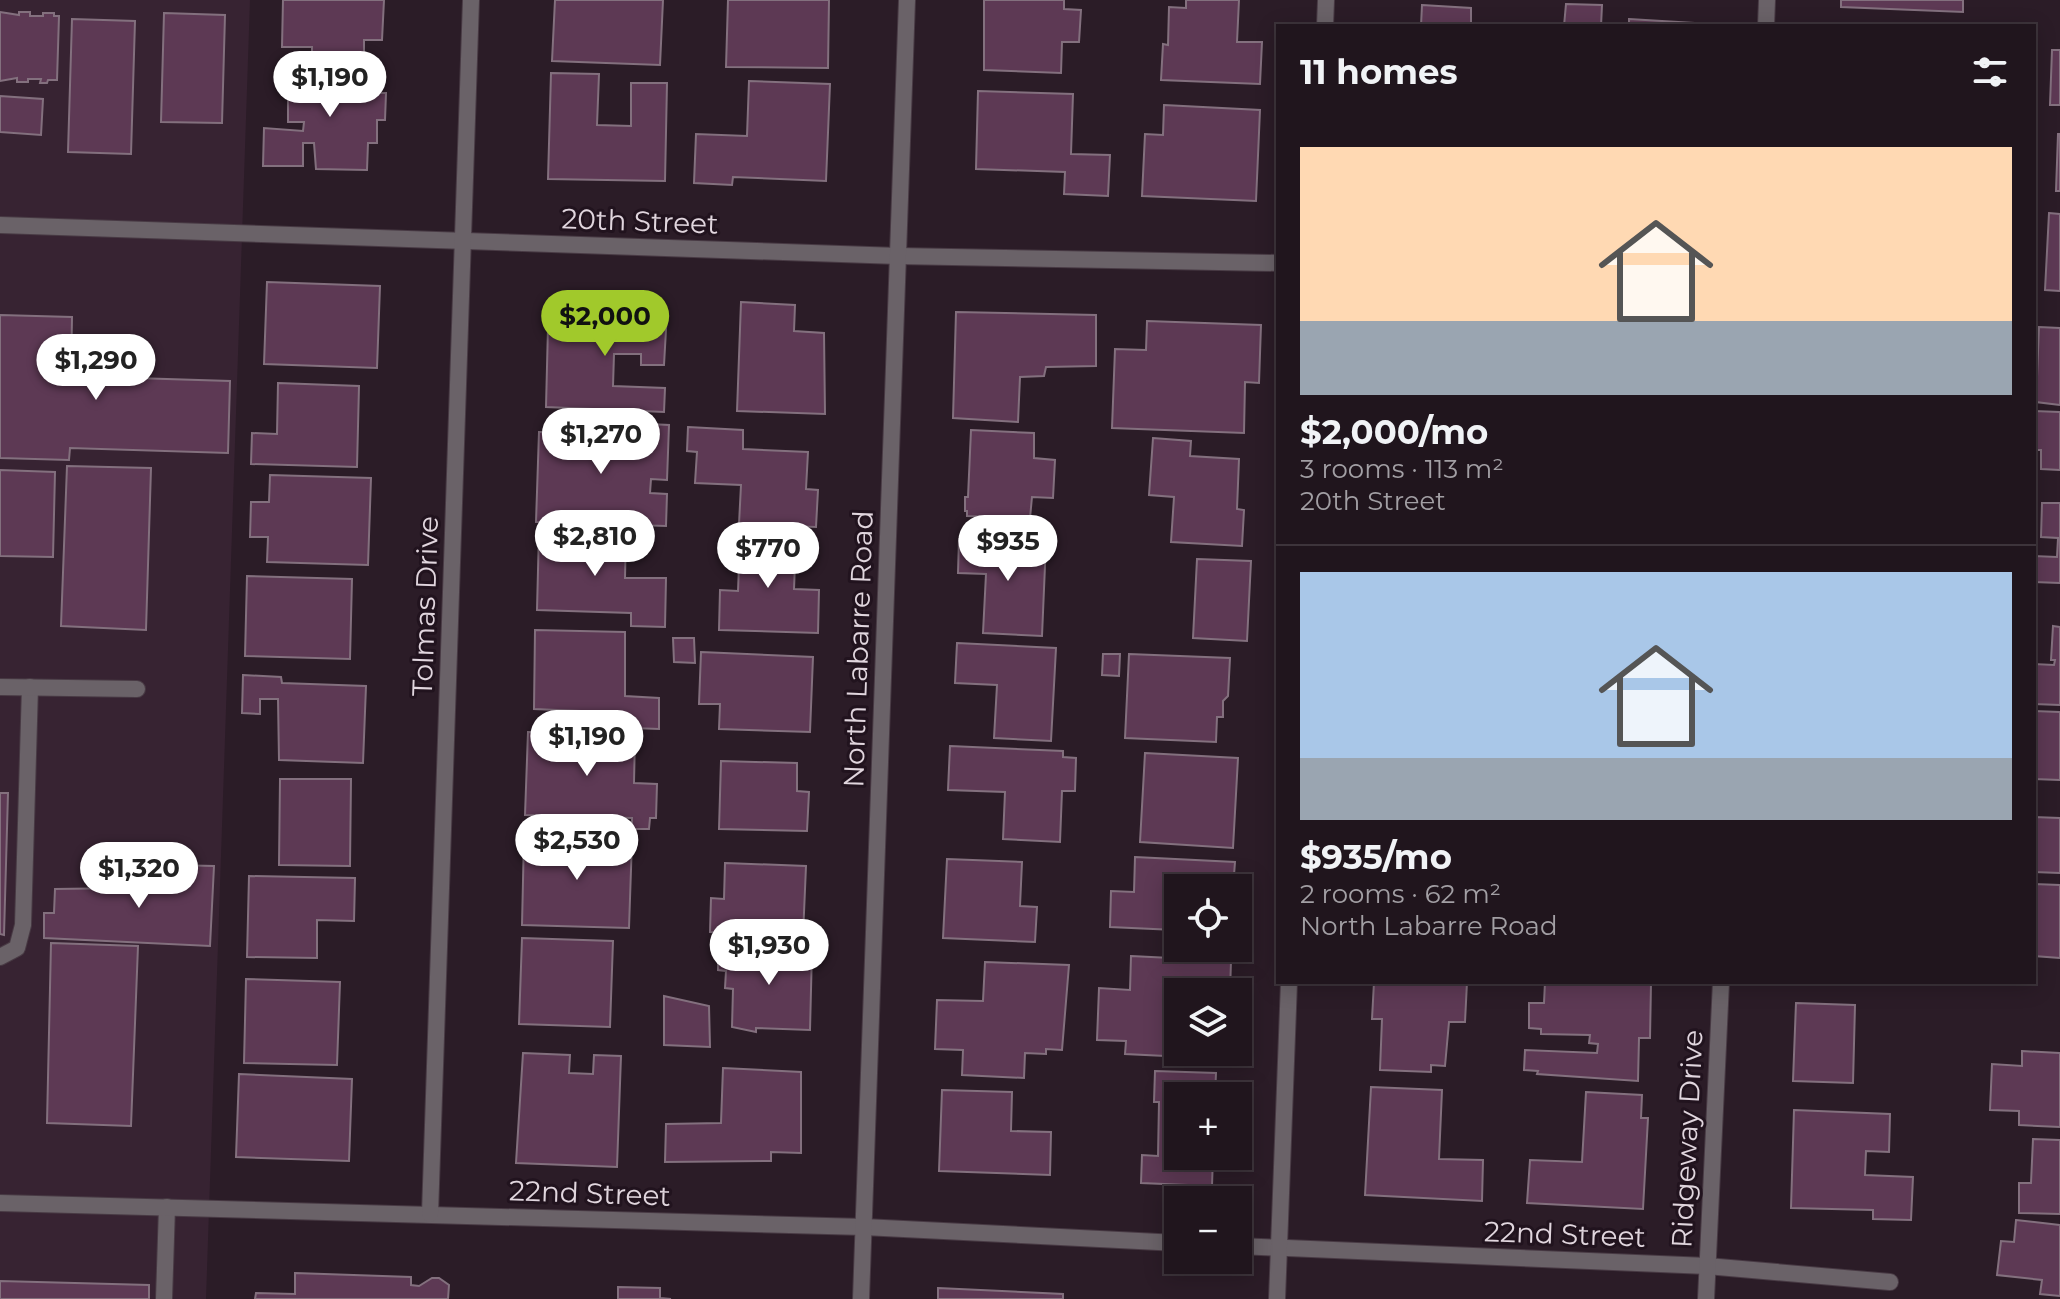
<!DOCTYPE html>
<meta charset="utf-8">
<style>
:root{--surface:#20151d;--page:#281e26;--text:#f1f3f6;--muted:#a29fa4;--line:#3d343b;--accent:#a1c92b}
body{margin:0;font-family:Montserrat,sans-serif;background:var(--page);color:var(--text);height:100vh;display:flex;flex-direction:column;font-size:30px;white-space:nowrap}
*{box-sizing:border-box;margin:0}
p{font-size:26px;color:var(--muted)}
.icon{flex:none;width:44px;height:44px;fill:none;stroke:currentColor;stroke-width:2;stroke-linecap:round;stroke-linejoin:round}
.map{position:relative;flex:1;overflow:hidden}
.sheet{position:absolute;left:1276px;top:24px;width:760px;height:960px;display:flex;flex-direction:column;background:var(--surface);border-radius:0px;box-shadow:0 4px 20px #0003,0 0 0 2px var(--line)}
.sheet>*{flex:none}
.tools{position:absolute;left:1164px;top:874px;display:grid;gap:16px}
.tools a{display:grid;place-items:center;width:88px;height:88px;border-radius:0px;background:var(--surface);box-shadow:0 4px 20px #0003,0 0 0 2px var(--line);font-size:40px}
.price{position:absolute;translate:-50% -68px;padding:0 18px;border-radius:28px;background:#fff;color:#222;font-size:26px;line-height:52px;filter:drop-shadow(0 2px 4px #0008)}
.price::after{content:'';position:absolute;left:50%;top:48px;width:24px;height:18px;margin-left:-12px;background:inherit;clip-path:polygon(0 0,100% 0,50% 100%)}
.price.selected{background:var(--accent);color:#111}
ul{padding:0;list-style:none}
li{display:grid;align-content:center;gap:16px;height:424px;padding:0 24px}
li+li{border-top:2px solid var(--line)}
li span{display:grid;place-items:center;height:248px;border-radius:0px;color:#555}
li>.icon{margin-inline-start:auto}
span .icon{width:144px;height:144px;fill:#fffc;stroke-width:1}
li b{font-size:34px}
h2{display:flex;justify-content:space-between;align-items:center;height:96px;padding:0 24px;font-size:34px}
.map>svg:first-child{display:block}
.built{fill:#372332}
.building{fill:#5d3954;stroke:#83707e;stroke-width:2}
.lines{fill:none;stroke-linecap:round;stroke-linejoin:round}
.lane-casing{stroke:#483a44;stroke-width:18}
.street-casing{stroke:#483a44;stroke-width:18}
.lane{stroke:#6a6268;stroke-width:16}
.street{stroke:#6a6268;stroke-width:16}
.labels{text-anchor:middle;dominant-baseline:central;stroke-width:6;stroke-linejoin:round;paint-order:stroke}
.street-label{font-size:28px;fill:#e1d6de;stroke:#21131e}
</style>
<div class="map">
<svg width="2060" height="1299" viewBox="0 0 2060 1299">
<rect width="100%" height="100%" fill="#2b1c27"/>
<polygon class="built" points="0,0 250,0 206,1299 0,1299"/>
<g class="building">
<polygon points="283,0 384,0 382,40 364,40 364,60 312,58 312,47 282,47"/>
<polygon points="555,0 663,0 660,65 552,61"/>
<polygon points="728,0 829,0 828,68 726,67"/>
<polygon points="984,0 1064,0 1064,9 1081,10 1079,42 1062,42 1061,73 984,70"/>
<polygon points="1186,0 1239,0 1237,42 1262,42 1260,84 1161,80 1163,44 1168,45 1169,7 1186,8"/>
<polygon points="1841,0 1963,0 1963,12 1841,7"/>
<polygon points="1566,4 1602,5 1601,26 1564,26"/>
<polygon points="1422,5 1471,8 1471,26 1421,26"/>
<polygon points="0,12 19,15 19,12 30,12 30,16 43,16 43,13 54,13 54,16 59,16 57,80 48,80 47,83 40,83 41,79 28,79 28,82 17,82 17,78 0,81"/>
<polygon points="164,13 225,15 222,123 161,122"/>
<polygon points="72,19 135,21 131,154 68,152"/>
<polygon points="1629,19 1694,23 1694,26 1629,26"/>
<polygon points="1855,23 1910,26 1855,26"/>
<polygon points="2052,50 2060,50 2060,105 2050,105"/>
<polygon points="303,66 379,67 379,93 386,93 385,120 377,120 377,143 368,143 367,170 316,169 314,143 303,143 303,166 263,166 264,128 303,131 304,122 288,122 288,83 302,83"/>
<polygon points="551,73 599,74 597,125 631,126 631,83 667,83 665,181 548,179"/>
<polygon points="749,81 830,84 826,181 733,177 732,185 694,183 696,134 747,136"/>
<polygon points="978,91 1073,94 1071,154 1110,155 1108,196 1064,194 1065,172 976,169"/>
<polygon points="0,96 43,99 41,135 0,132"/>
<polygon points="1164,105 1260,110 1256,201 1142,196 1145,134 1163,135"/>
<polygon points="2058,134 2060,134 2060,191 2056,191"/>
<polygon points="2049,213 2060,214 2060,291 2045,290"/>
<polygon points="267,282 380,286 377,368 264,364"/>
<polygon points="588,301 651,303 651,312 667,312 664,365 641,365 641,354 614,354 613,386 665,388 664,412 546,407 548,327 586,328"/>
<polygon points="741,302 795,305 794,331 824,333 825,414 737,411"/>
<polygon points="956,312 1096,315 1096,366 1046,367 1044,376 1020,377 1018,422 953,418"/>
<polygon points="0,315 72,317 71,376 230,381 228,453 70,448 69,460 0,458"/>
<polygon points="1147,321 1261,325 1259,383 1245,382 1244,433 1112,428 1115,349 1146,350"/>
<polygon points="2039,327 2060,328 2060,405 2036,402"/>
<polygon points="278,383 359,386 357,467 251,464 252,433 277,434"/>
<polygon points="2034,411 2060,412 2060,470 2041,469 2041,450 2034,450"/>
<polygon points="553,417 588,419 587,433 613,434 613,454 627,454 629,423 669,425 667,480 651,479 650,493 667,494 666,526 536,522 539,432 553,432"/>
<polygon points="688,427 743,430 743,449 808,452 806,489 818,490 816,527 739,524 741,485 695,483 697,452 687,451"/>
<polygon points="971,430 1034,433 1034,458 1055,460 1053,498 1032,497 1030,518 967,516 967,511 965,511 965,497 968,497"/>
<polygon points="1153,438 1191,441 1190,456 1239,459 1237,509 1244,510 1242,546 1171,542 1174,497 1149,495"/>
<polygon points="67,466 151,468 146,630 61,626"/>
<polygon points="0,470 55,472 53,557 0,556"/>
<polygon points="270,475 371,478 368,565 267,562 268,537 250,537 251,502 269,502"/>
<polygon points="2042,503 2060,503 2060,583 2034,582 2034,556 2057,557 2058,538 2041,537"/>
<polygon points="539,531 626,533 625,578 666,578 665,627 631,626 631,613 537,610"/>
<polygon points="733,537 796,539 794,589 819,590 818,633 719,630 720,590 738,591 739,565 733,565"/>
<polygon points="959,539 1046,542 1042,636 983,633 986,574 958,573"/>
<polygon points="1197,559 1251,561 1247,641 1193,638"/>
<polygon points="247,576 352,579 350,659 245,656"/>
<polygon points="2053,626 2060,627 2060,705 2034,704 2034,664 2054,665 2055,660 2051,660"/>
<polygon points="535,630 625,632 625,696 659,698 659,729 604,727 604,712 534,709"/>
<polygon points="673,638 694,638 695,663 674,662"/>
<polygon points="957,643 1056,648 1051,741 994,738 997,685 955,683"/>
<polygon points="701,652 813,657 810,732 719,729 720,704 699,704"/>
<polygon points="1103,654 1120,654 1119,676 1102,675"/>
<polygon points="1129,654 1230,658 1228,696 1223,701 1223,717 1217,717 1216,742 1125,738"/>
<polygon points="243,675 281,677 282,683 366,686 363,763 279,760 278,699 260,699 260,714 242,713"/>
<polygon points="2034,711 2060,712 2060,780 2034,779"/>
<polygon points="528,732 635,735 634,783 657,784 656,818 650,818 649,829 632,829 632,818 525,815"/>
<polygon points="950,746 1063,751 1063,757 1076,758 1075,791 1062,791 1060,842 1003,839 1005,792 948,790"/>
<polygon points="1145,753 1238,758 1233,848 1140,842"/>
<polygon points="721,761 797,763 797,791 809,792 807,831 719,829"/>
<polygon points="280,779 351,779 350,866 279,865"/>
<polygon points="0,793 8,793 4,935 0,934"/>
<polygon points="2034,817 2060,818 2060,873 2034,872"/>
<polygon points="524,837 632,840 629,928 522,925"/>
<polygon points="1135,857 1235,862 1233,888 1178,888 1178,948 1231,948 1231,951 1175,949 1175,930 1110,927 1111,891 1134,892"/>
<polygon points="947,859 1022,862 1020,906 1037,907 1035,942 943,938"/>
<polygon points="725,863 806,866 803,936 710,932 711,898 724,899"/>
<polygon points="172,865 214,866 210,946 44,938 44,913 54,913 55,889 126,888 126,876 172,876"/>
<polygon points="249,876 355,878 354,921 317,920 317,958 247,957"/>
<polygon points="2034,884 2060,885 2060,958 2034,956"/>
<polygon points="522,938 613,941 610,1027 519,1024"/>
<polygon points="51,943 138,946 131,1126 47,1123"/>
<polygon points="718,948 812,950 810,1030 756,1028 756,1032 732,1027 733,989 725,988 726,971 718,970"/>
<polygon points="1131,956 1231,961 1230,992 1178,992 1178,1052 1227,1052 1227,1059 1125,1054 1126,1041 1097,1040 1099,988 1130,990"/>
<polygon points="985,962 1069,965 1062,1050 1046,1049 1046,1054 1025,1053 1024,1078 962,1075 963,1050 935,1049 937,1000 983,1001"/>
<polygon points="246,979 340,982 337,1065 244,1063"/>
<polygon points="1374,982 1467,982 1465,1022 1449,1022 1445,1066 1431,1065 1431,1072 1380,1070 1382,1019 1372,1019"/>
<polygon points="1545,982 1651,983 1650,1038 1639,1038 1638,1081 1537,1074 1538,1071 1524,1070 1525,1050 1597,1053 1598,1044 1589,1043 1590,1035 1541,1034 1541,1029 1529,1028 1529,1003 1544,1003"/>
<polygon points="664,996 709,1006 710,1047 664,1045"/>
<polygon points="1796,1003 1855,1005 1853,1083 1793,1081"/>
<polygon points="2022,1051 2060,1053 2060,1127 2019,1125 2019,1111 1990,1110 1992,1064 2022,1066"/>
<polygon points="523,1053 570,1055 569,1073 593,1074 594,1055 621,1056 617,1167 516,1163"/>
<polygon points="723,1068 801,1072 801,1153 771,1152 771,1161 665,1162 666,1124 721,1123"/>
<polygon points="1155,1071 1216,1073 1215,1096 1178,1096 1178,1156 1213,1156 1212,1186 1141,1183 1142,1155 1158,1156 1159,1102 1154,1102"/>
<polygon points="239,1074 352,1079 349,1161 236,1157"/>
<polygon points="1371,1087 1442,1090 1439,1159 1483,1160 1482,1201 1365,1195"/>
<polygon points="942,1090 1012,1092 1011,1131 1051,1132 1050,1175 939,1171"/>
<polygon points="1586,1092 1642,1095 1641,1118 1648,1118 1643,1209 1527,1203 1530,1160 1582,1162"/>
<polygon points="1794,1110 1890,1114 1889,1152 1866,1151 1865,1175 1913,1177 1911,1220 1873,1219 1873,1210 1791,1208"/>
<polygon points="2033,1139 2060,1140 2060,1214 2019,1213 2019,1183 2031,1183"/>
<polygon points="2016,1220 2060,1225 2060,1296 2040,1294 2042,1280 1997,1275 2001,1241 2014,1242"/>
<polygon points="295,1273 411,1277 411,1285 419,1286 432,1278 439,1278 449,1285 448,1299 255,1299 256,1293 295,1294"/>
<polygon points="0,1281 149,1285 149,1299 0,1299"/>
<polygon points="618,1287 660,1288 660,1298 671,1299 618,1299"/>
<polygon points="938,1288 1063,1294 1063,1299 938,1299"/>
</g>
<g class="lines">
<g class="lane-casing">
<g id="lane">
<polyline points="0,957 17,948 23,925 30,687"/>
<polyline points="164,1299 167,1207"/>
</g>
</g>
<g class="street-casing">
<g id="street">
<polyline points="1325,26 1326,0"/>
<polyline points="1766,26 1767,0"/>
<polyline points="0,225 898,256 1278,263"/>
<polyline points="0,687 137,689"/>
<polyline points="0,1203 864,1227 1178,1243"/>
<polyline points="430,1214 471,0"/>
<polyline points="1238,1246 1707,1266 1890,1282"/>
<polyline points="861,1299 907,0"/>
<polyline points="1277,1299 1289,982"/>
<polyline points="1706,1299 1721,982"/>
</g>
</g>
<use href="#lane" class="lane"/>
<use href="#street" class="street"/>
</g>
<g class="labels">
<g class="street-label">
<text transform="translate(640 221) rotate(2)">20th Street</text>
<text transform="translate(425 606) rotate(-88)">Tolmas Drive</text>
<text transform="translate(858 649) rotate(-88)">North Labarre Road</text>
<text transform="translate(1687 1139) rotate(-87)">Ridgeway Drive</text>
<text transform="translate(590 1193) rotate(2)">22nd Street</text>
<text transform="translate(1565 1234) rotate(2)">22nd Street</text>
</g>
</g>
</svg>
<div class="tools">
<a><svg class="icon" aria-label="locate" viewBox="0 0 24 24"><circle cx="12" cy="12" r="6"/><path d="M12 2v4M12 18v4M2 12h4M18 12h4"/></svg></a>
<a><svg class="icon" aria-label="layers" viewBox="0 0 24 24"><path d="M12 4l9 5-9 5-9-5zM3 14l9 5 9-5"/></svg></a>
<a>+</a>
<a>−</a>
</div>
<b class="price" style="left:330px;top:119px">$1,190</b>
<b class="price selected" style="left:605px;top:358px">$2,000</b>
<b class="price" style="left:96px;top:402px">$1,290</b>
<b class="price" style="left:601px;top:476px">$1,270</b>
<b class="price" style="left:595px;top:578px">$2,810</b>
<b class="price" style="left:1008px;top:583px">$935</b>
<b class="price" style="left:768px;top:590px">$770</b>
<b class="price" style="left:587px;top:778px">$1,190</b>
<b class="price" style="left:577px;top:882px">$2,530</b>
<b class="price" style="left:139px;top:910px">$1,320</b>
<b class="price" style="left:769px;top:987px">$1,930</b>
<section class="sheet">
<h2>11 homes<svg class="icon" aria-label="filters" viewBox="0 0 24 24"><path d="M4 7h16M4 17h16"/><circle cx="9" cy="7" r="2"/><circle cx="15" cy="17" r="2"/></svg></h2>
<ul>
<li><span style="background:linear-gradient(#ffd9b3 70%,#9aa5b1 0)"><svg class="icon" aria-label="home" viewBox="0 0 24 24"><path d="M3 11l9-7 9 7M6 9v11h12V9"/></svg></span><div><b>$2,000/mo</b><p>3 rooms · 113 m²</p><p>20th Street</p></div></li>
<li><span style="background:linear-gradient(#a9c7e8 75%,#9aa5b1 0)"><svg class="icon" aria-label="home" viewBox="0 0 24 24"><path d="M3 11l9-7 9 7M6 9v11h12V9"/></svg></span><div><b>$935/mo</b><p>2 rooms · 62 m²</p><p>North Labarre Road</p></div></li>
</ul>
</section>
</div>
